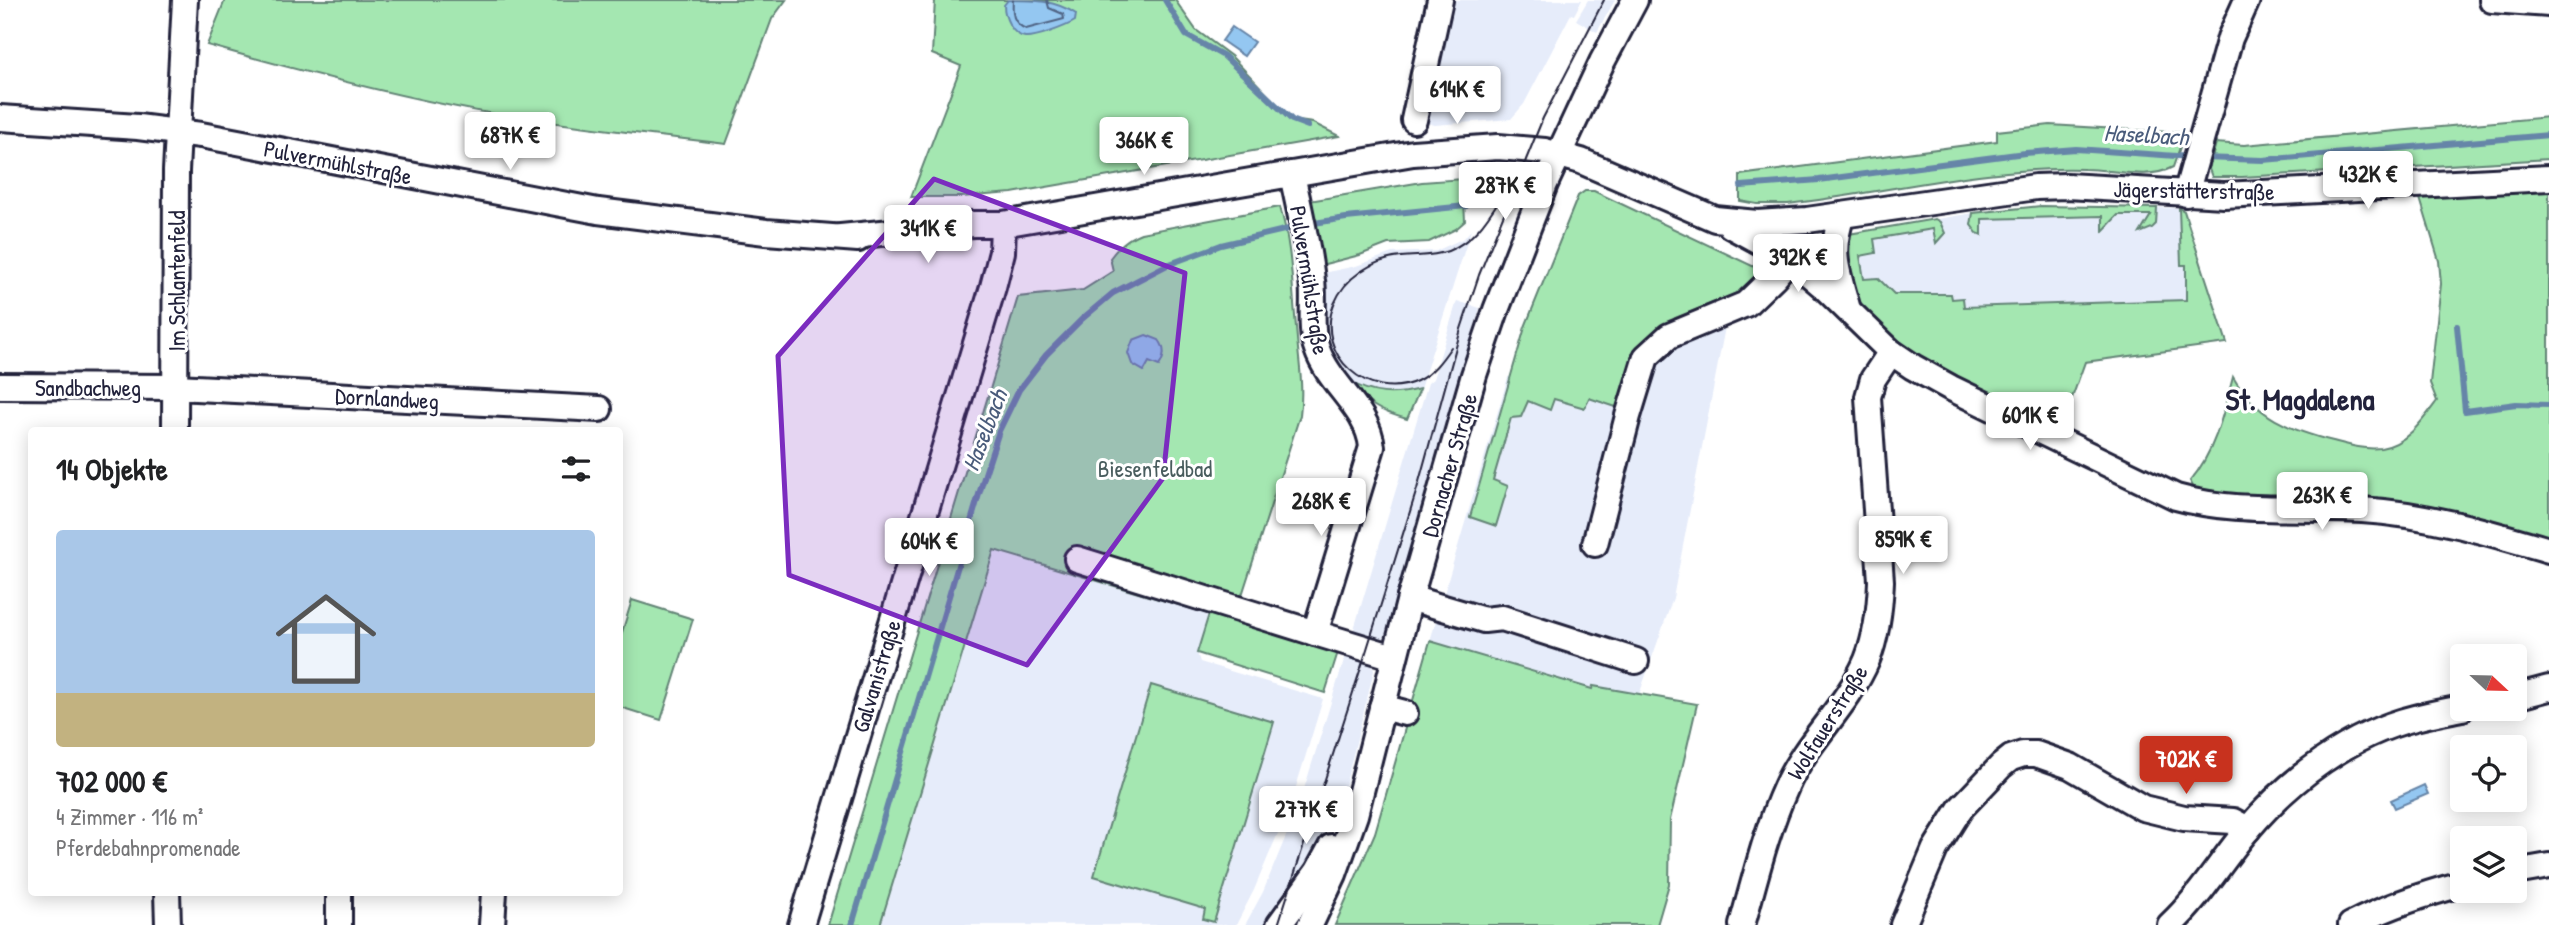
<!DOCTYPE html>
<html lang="de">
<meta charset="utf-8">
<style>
:root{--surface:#fff;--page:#f2f2f2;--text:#202124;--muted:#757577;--accent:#c8321e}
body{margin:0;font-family:"Patrick Hand",sans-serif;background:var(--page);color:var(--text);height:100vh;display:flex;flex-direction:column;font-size:26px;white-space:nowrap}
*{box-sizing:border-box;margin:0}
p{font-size:23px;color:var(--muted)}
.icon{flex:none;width:38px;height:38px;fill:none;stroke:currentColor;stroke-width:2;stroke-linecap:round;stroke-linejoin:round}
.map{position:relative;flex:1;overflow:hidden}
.sheet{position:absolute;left:28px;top:427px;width:595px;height:469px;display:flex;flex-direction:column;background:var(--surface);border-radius:7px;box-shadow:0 4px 18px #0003}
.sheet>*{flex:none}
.needle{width:46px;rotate:112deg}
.buttons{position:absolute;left:2450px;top:644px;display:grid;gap:14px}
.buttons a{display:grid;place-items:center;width:77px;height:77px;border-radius:7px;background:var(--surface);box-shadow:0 4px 18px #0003;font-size:35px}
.price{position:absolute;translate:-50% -60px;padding:0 16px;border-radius:7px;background:#fff;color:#222;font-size:23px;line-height:46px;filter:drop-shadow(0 2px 4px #0008)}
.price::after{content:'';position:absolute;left:50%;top:42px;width:21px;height:16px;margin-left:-10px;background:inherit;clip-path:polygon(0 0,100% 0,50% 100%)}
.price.active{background:var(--accent);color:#fff}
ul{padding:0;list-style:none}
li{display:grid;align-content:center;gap:14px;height:371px;padding:0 28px}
li span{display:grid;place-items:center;height:217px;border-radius:7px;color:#555}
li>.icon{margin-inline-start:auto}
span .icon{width:126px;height:126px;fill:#fffc;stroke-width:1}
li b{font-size:30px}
h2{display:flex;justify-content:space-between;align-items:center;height:84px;padding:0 28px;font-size:30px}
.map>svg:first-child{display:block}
.built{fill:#e6ecfa}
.green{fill:#a4e7b1;stroke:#638476;stroke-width:2}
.water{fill:#94c7f1;stroke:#6685a8;stroke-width:2}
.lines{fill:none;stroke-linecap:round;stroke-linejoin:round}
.shore{stroke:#506484;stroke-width:2}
.stream{stroke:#6685a8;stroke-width:6}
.minor-casing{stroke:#22223b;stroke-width:30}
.minor{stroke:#fff;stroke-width:24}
.tram{stroke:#22223b;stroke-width:2}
.marked{fill:#7b2cbf;fill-opacity:0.2;stroke:#7b2cbf;stroke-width:5;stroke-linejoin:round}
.labels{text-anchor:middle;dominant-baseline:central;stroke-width:6;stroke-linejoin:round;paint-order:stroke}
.street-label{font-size:23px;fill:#22223b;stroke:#fff}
.park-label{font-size:23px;fill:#495d5e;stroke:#fff}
.water-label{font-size:24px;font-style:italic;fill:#4a5c7b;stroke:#fff}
.district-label{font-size:30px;font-weight:bold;fill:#22223b;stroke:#fff}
</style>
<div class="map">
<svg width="2549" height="925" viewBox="0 0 2549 925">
<rect width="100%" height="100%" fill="#fff"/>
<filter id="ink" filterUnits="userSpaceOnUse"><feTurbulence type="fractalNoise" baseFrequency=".0143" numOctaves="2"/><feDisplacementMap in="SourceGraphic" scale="14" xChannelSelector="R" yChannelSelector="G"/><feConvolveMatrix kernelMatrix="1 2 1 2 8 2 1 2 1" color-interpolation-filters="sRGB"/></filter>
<g filter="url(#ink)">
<g class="built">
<polygon points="1452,0 1582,0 1574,15 1571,14 1524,104 1511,119 1435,125 1423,122"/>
<polygon points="1588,0 1615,0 1597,32 1576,20"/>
<polygon points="2041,206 2179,208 2184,211 2214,307 1910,322 1859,302 1849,234 1979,212"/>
<polygon points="1471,230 1420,389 1390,394 1378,393 1363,389 1338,371 1323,340 1323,273 1356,266 1392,253 1436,251 1464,238"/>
<polygon points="1757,267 1779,280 1726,322 1673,598 1639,695 1593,686 1592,689 1430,641 1508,377 1522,375"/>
<polygon points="1457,301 1480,308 1385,635 1382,641 1351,639 1428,383 1433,379"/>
<polygon points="993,549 1209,614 1197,653 1200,662 1323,699 1292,800 1254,890 1236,925 880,925"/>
<polygon points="1346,654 1372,663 1374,671 1342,799 1316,853 1295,886 1263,925 1245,925 1263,892 1300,802"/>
</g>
<g class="green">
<path d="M225,0H786L772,19L726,144C643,134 560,125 477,111C386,94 296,70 207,45Z"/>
<polygon points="935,0 1175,0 1196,30 1231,56 1292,120 1313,123 1339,136 1012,193 961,197 911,197 961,66 932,54"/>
<polygon points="2549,117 2549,159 2242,177 2212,177 2209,169 2216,143 2244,145"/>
<path d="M2050,125L2185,133L2173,167C2147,181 2113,169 2084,169C1984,166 1887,193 1788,204H1757L1740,201V175L1997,141V131Z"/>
<polygon points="1463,179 1465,221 1456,229 1429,242 1388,244 1360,255 1321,265 1309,201 1422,182"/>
<path d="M2549,187V538L2195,490L2190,481C2214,454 2224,412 2233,377C2256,417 2290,430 2333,441C2348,445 2365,450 2381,448C2407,444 2423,420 2437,401L2430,383L2441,284L2439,261L2419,195Z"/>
<polygon points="1585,191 1594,191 1763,271 1732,300 1730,296 1675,318 1677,323 1622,409 1589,398 1585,408 1554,399 1550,410 1528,401 1521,417 1511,418 1493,480 1508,486 1496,526 1470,517 1525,327 1578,196"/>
<polygon points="2041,206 2157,208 2156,224 2152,228 2140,233 2151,215 2118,215 2103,231 2103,216 1982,219 1982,235 1977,233 1971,225 1973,213"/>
<path d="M1280,207C1292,247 1292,287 1296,327C1298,357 1304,385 1300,415L1234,620L1338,652L1325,693L1197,653L1209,614L994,550L880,925H828L1018,297L1083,290L1113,271L1110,258C1119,246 1126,239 1141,233Z"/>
<polygon points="2179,208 2184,211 2227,343 2085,362 2060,431 1921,360 1871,320 1859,302 1849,273 1846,240 1849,234 1935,219 1940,222 1945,233 1936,243 1933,229 1874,239 1876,253 1860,256 1864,279 1878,278 1894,294 1951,294 1952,299 1963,298 1964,307 2186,300 2186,265 2181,265"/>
<polygon points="1818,238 1824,247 1820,257 1814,261 1795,245 1797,241"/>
<path d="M1349,381C1373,395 1393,396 1420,389L1407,419C1378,411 1368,405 1349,381Z"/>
<polygon points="632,600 693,619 661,720 620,707 620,639"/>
<polygon points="1430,641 1592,689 1593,686 1697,704 1670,820 1669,884 1657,925 1335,925 1375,833"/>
<polygon points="1151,685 1274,722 1214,922 1203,919 1205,909 1094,876"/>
</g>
<g class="water">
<path d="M1008,0C1034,0 1055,0 1076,14L1075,21C1065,27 1036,38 1025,37C1011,35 1004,16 1004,5Z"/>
<polygon points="1232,27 1254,42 1244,56 1222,41"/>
<path d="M1146,335L1159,340C1166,349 1165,357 1159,366L1149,362L1144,371L1132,364L1128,353L1133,340Z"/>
<polygon points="2424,785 2428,794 2395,808 2391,800"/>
</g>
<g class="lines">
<path class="shore" d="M1013,0C1012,13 1012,23 1026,29L1064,19L1063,14L1049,8L1047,0"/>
<g class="stream">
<polyline points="1165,0 1186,35 1224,56 1292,120 1308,126"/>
<polyline points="2202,158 2263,160 2549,135"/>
<polyline points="1741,186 1819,180 2025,153 2076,149 2191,157"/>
<polyline points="1308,224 1346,218 1466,206"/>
<polyline points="2457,326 2465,411 2516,404 2549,405"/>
<polyline points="852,925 985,474 999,431 1019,390 1046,355 1082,319 1113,293 1167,265 1221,245 1297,227"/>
</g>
<g class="minor-casing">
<g id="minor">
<polyline points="2492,0 2549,4"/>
<polyline points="0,118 138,127 201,135 598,211 766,232 858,239"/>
<polyline points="1414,120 1440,0"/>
<polyline points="2186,194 2230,38 2247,0"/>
<path d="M1842,215C1829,252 1837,271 1847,306"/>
<path d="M1731,226L1790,258L1822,285L1891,352L1913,367L1951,388L2176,497C2237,514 2299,506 2362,510C2427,514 2487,532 2549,550"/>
<polyline points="841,237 973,224 1003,224 1413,153 1498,147 1545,151 1581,161 1715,219 1757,223 1807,220 2036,187 2067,186 2224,195 2549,178"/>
<polyline points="0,386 176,387 599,409"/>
<polyline points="175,430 176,171 185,0"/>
<polyline points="1595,544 1628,416 1646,357 1669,336 1746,304 1775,276 1790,258"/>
<path d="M1077,559L1315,633L1372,447C1368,408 1329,385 1317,349C1309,328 1315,302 1312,280C1308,244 1299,209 1292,174"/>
<polyline points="1410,598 1484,620 1502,618 1636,661"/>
<polyline points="1315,633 1394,657"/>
<polyline points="2515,697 2549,688"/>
<polyline points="1382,707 1405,713"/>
<polyline points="2515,872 2549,866"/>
<polyline points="167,892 168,925"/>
<polyline points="339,892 339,925"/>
<polyline points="492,925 494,892"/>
<polyline points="801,925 993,287 1002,252 1003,224"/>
<polyline points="1279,925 1318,871 1331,847"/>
<polyline points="1310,925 1334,874 1355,815 1410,598 1474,375 1496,310 1545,184 1602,62 1635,0"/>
<path d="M1742,925C1755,879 1766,831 1786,787C1806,741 1847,707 1867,660C1877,635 1880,608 1881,581L1868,397L1873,379L1891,352"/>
<polyline points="1903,925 1935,849 1960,809 2001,766 2011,758 2023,754 2036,754 2070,766 2143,808 2184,818 2233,821 2248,829"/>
<path d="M2170,925C2200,897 2221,861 2248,829C2290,779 2350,734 2415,718C2430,714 2447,711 2462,708"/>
<path d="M2351,925C2386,907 2424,894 2462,884"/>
</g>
</g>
<use href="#minor" class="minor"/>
<g class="tram">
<path d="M1451,347C1442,360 1432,374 1417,381C1369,403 1314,355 1334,304C1345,277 1372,260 1401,257C1417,255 1432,257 1448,251C1473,241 1486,221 1500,199"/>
<polyline points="1278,925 1367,649 1417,489 1461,329 1479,275 1543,118 1604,0"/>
</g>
</g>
</g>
<path class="marked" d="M934,179L1185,273L1163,478L1027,665L789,575L778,356Z"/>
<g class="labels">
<g class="street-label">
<text transform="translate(338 162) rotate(11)">Pulvermühlstraße</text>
<text transform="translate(2194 190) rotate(1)">Jägerstätterstraße</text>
<text transform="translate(1310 280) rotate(81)">Pulvermühlstraße</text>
<text transform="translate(176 281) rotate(-90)">Im Schlantenfeld</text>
<text x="88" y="387">Sandbachweg</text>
<text transform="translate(387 398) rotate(3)">Dornlandweg</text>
<text transform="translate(1449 465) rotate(-74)">Dornacher Straße</text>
<text transform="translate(876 676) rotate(-73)">Galvanistraße</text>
<text transform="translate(1827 722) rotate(-58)">Wolfauerstraße</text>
</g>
<g class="park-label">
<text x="1155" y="468">Biesenfeldbad</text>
</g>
<g class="water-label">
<text transform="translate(2146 134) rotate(3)">Haselbach</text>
<text transform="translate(984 430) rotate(-69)">Haselbach</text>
</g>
<g class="district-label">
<text x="2300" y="399">St. Magdalena</text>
</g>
</g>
</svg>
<div class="buttons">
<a><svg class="needle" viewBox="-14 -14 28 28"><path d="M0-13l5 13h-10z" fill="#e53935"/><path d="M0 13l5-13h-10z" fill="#757577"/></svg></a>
<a><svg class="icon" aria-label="locate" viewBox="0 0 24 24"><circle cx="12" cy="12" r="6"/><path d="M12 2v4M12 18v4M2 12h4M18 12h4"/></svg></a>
<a><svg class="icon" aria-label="layers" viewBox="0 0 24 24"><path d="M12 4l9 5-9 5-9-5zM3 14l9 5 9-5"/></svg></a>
</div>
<b class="price" style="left:1457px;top:126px">614K €</b>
<b class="price" style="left:510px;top:172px">687K €</b>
<b class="price" style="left:1144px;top:177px">366K €</b>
<b class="price" style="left:2368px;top:211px">432K €</b>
<b class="price" style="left:1505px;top:222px">287K €</b>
<b class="price" style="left:928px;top:265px">341K €</b>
<b class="price" style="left:1798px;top:294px">392K €</b>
<b class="price" style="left:2030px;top:452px">601K €</b>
<b class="price" style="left:2322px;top:532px">263K €</b>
<b class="price" style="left:1321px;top:538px">268K €</b>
<b class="price" style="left:1903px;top:576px">859K €</b>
<b class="price" style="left:929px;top:578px">604K €</b>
<b class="price active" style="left:2186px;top:796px">702K €</b>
<b class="price" style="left:1306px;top:846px">277K €</b>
<section class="sheet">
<h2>14 Objekte<svg class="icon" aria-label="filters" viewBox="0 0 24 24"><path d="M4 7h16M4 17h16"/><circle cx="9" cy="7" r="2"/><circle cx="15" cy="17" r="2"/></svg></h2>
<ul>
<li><span style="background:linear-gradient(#a9c7e8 75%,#c2b280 0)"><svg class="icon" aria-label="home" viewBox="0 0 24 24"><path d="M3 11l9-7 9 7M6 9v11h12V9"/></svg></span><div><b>702 000 €</b><p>4 Zimmer · 116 m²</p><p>Pferdebahnpromenade</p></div></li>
</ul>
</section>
</div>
